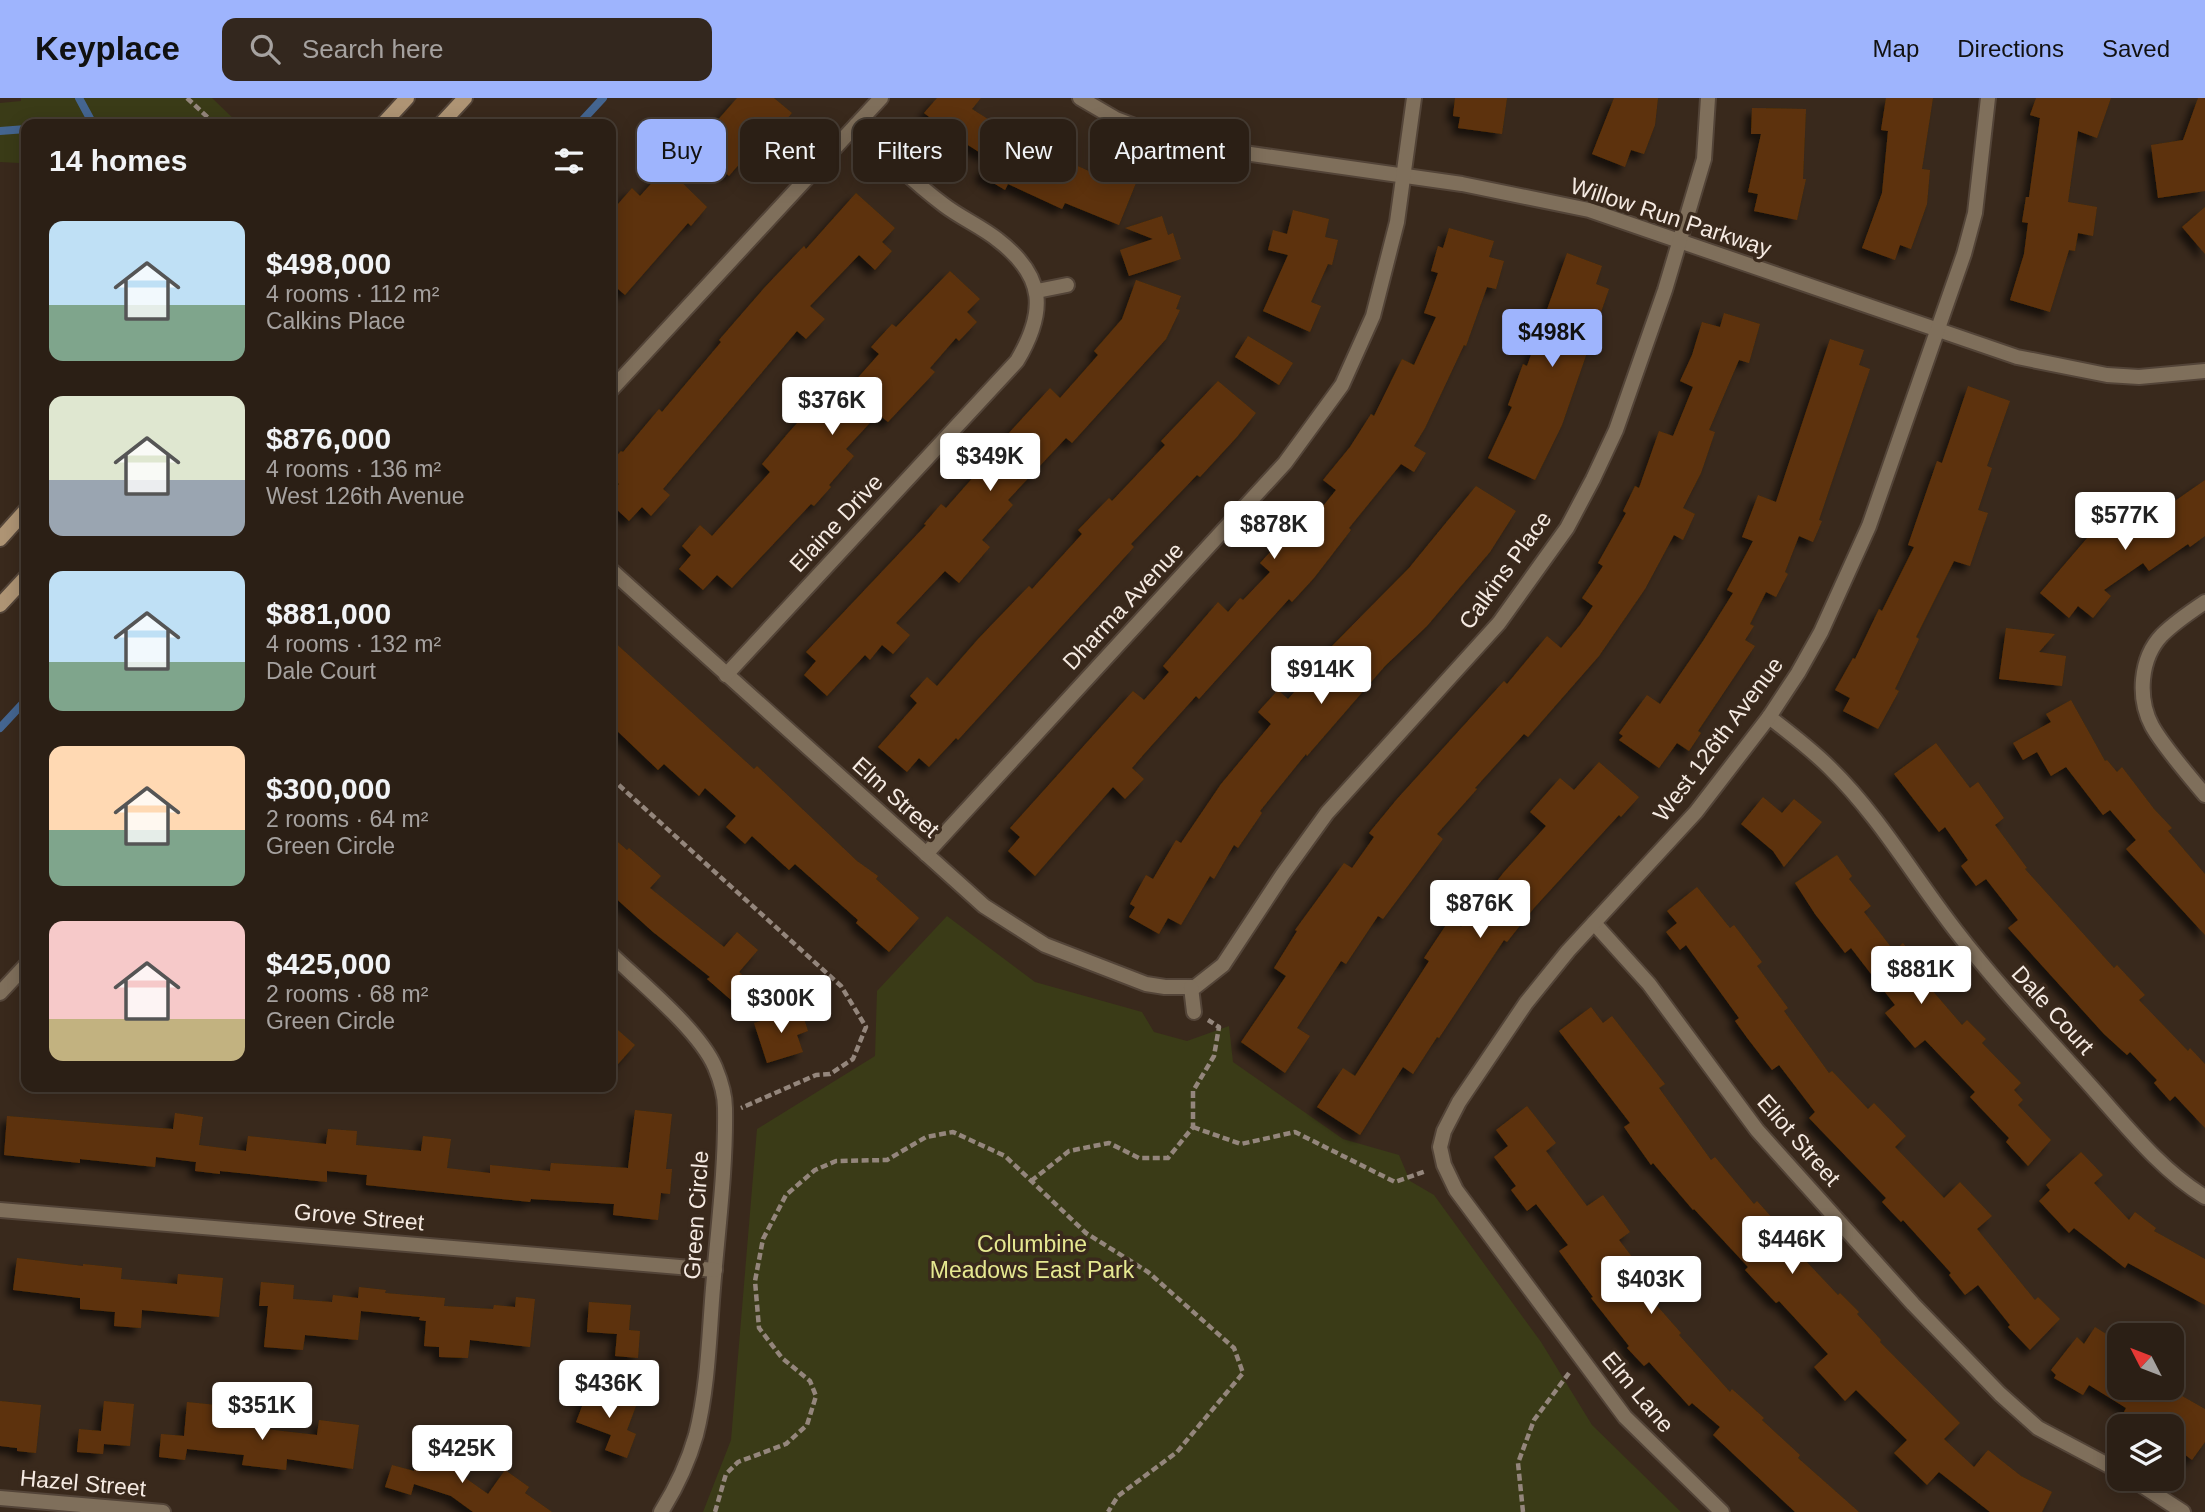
<!DOCTYPE html>
<meta charset="utf-8">
<style>
:root{--surface:#2b1f15;--page:#33271e;--text:#f1f3f6;--muted:#a6a2a0;--line:#473d34;--accent:#9eb4fd}
body{margin:0;font-family:Helvetica,sans-serif;background:var(--page);color:var(--text);height:100vh;display:flex;flex-direction:column;font-size:26px;white-space:nowrap}
*{box-sizing:border-box;margin:0}
p{font-size:23px;color:var(--muted)}
.icon{flex:none;width:38px;height:38px;fill:none;stroke:currentColor;stroke-width:2;stroke-linecap:round;stroke-linejoin:round}
.map{position:relative;flex:1;overflow:hidden}
.drawer{position:absolute;left:21px;top:21px;width:595px;height:973px;display:flex;flex-direction:column;background:var(--surface);border-radius:14px;box-shadow:0 4px 18px #0003,0 0 0 2px var(--line)}
.drawer>*{flex:none}
.top-card{position:absolute;left:637px;top:21px;width:665px;height:63px;display:flex;gap:14px}
.needle{width:46px;rotate:312deg}
.fabs{position:absolute;left:2107px;top:1225px;display:grid;gap:14px}
.fabs a{display:grid;place-items:center;width:77px;height:77px;border-radius:14px;background:var(--surface);box-shadow:0 4px 18px #0003,0 0 0 2px var(--line);font-size:35px}
.price{position:absolute;translate:-50% -60px;padding:0 16px;border-radius:7px;background:#fff;color:#222;font-size:23px;line-height:46px;filter:drop-shadow(0 2px 4px #0008)}
.price::after{content:'';position:absolute;left:50%;top:42px;width:21px;height:16px;margin-left:-10px;background:inherit;clip-path:polygon(0 0,100% 0,50% 100%)}
.price.active{background:var(--accent);color:#111}
ul{padding:0;list-style:none}
li{display:flex;align-items:center;gap:21px;height:175px;padding:0 28px}
li span{display:grid;place-items:center;flex:none;width:196px;height:140px;border-radius:14px;color:#555}
li>.icon{margin-inline-start:auto}
span .icon{width:84px;height:84px;fill:#fffc;stroke-width:1}
li b{font-size:30px}
h2{display:flex;justify-content:space-between;align-items:center;height:84px;padding:0 28px;font-size:30px}
.pill{padding:0 24px;border-radius:14px;background:var(--surface);box-shadow:0 4px 18px #0003,0 0 0 2px var(--line);font-size:24px;line-height:63px}
.pill.active{background:var(--accent);color:#111}
header{display:flex;align-items:center;gap:42px;box-sizing:border-box;height:98px;padding:0 35px;background:var(--accent);color:#111}
header strong{font-size:33px}
nav{display:flex;gap:38px;margin-inline-start:auto;font-size:24px}
.search{width:490px;height:63px;background:var(--page);display:flex;align-items:center;gap:18px;box-sizing:border-box;padding:0 24px;border-radius:14px;color:var(--muted);font-size:26px}
.map>svg:first-child{display:block}
.green{fill:#3a3b17}
.lines{fill:none;stroke-linecap:round;stroke-linejoin:round}
.stream{stroke:#446590;stroke-width:8}
.building{fill:#5d3309;filter:url(#shadow)}
.street-casing{stroke:#534438;stroke-width:18}
.secondary-casing{stroke:#534438;stroke-width:18}
.path{stroke:#94867c;stroke-width:4.5;stroke-dasharray:7 3.5;stroke-linecap:butt}
.street{stroke:#7f6f5b;stroke-width:14}
.secondary{stroke:#ae9474;stroke-width:14}
.labels{text-anchor:middle;dominant-baseline:central;stroke-width:7;stroke-linejoin:round;paint-order:stroke}
.street-label{font-size:23px;fill:#f5eae2;stroke:#39291c}
.park-label{font-size:23px;fill:#e5e890;stroke:#39291c}
</style>
<header>
<strong>Keyplace</strong>
<div class="search"><svg class="icon" aria-label="search" viewBox="0 0 24 24"><circle cx="10" cy="10" r="6"/><path d="M15 15l6 6"/></svg>Search here</div>
<nav><a>Map</a><a>Directions</a><a>Saved</a></nav>
</header>
<div class="map">
<svg width="2205" height="1414" viewBox="0 0 2205 1414">
<defs>
<filter id="shadow"><feDropShadow dx="-6" dy="6" stdDeviation="3.5" flood-color="#0009"/></filter>
</defs>
<rect width="100%" height="100%" fill="#39291c"/>
<g class="green">
<polygon points="21,0 212,0 239,26 26,26 26,203 19,65 0,64 0,5 21,3"/>
<polygon points="947,818 1035,884 1142,914 1154,934 1187,943 1229,928 1233,964 1343,1041 1399,1057 1410,1083 1434,1097 1541,1244 1592,1327 1681,1414 703,1414 731,1342 757,1031 875,958 877,893"/>
</g>
<g class="lines">
<g class="stream">
<polyline points="79,0 93,26"/>
<polyline points="579,26 603,0"/>
<polyline points="0,33 26,31"/>
<polyline points="0,630 26,602"/>
</g>
</g>
<g class="building">
<polygon points="737,0 774,0 792,15 772,38 767,34 729,78 695,48"/>
<polygon points="937,0 981,0 972,11 1007,33 1016,20 1040,35 1032,47 1093,75 1095,68 1136,85 1119,127 1065,105 1062,111 1008,86 1005,92 980,77 990,61 960,42 951,52 931,34 938,26 924,15"/>
<polygon points="1455,0 1507,0 1502,36 1458,30 1460,19 1453,18"/>
<polygon points="1614,0 1658,0 1655,27 1644,56 1631,52 1625,69 1592,56"/>
<polygon points="1886,0 1933,0 1922,71 1930,72 1927,106 1911,151 1900,147 1895,162 1862,150 1882,95 1888,33 1881,32"/>
<polygon points="2036,0 2111,0 2097,40 2078,33 2068,104 2097,109 2093,138 2078,135 2075,153 2069,152 2050,214 2010,202 2024,156 2028,125 2022,124 2026,99 2029,99 2040,20 2030,17"/>
<polygon points="2198,0 2205,0 2205,93 2158,100 2151,47 2183,42"/>
<polygon points="1752,10 1806,11 1803,81 1806,81 1797,122 1754,113 1758,96 1748,94 1761,36 1751,36"/>
<polygon points="666,69 707,109 691,128 688,125 625,197 611,185 611,114 632,90 640,98"/>
<polygon points="856,95 895,130 882,144 892,153 875,172 859,157 810,208 825,221 806,241 797,233 663,391 670,397 651,418 642,409 629,423 611,406 611,395 619,386 611,379 611,364 621,353 623,354 659,311 662,314 721,244 719,242 765,189 804,148 806,151"/>
<polygon points="2205,109 2205,156 2182,129"/>
<polygon points="1293,112 1329,121 1325,139 1338,142 1332,167 1328,166 1311,204 1321,208 1310,234 1263,213 1288,157 1268,152 1273,132 1287,136"/>
<polygon points="1162,118 1168,137 1173,135 1181,161 1129,178 1120,152 1153,141 1125,130"/>
<polygon points="1449,130 1494,143 1489,159 1504,163 1496,191 1487,189 1466,248 1464,247 1425,330 1414,348 1426,355 1414,374 1401,366 1349,430 1351,432 1314,480 1292,504 1289,501 1199,601 1196,598 1144,656 1132,670 1144,681 1125,701 1113,689 1035,778 1008,753 1020,739 1010,730 1133,593 1144,602 1169,574 1163,568 1218,504 1228,514 1240,500 1243,502 1270,474 1260,465 1286,437 1284,435 1300,414 1311,423 1336,392 1323,382 1350,349 1371,316 1374,318 1402,261 1414,267 1436,219 1424,215 1438,175 1431,173 1438,148 1443,150"/>
<polygon points="1567,155 1602,168 1596,186 1609,191 1562,327 1535,382 1488,360 1512,309 1508,307 1523,266 1527,268"/>
<polygon points="950,173 980,201 967,214 977,224 959,243 956,240 930,270 935,274 888,324 878,316 846,351 854,358 829,387 831,389 814,408 811,406 732,490 717,477 703,492 679,471 691,457 682,448 700,427 712,438 770,374 762,366 789,334 819,301 830,311 879,256 871,249 892,226 896,229"/>
<polygon points="1136,182 1181,198 1176,211 1180,212 1166,241 1072,345 1066,340 1008,402 1013,407 982,442 990,449 959,485 945,473 896,525 910,537 893,556 882,547 870,562 865,557 827,598 804,577 816,563 806,554 926,427 924,426 941,406 946,410 983,368 990,374 1017,345 1008,336 1050,290 1060,300 1098,257 1094,253 1122,221"/>
<polygon points="1724,215 1760,226 1749,265 1739,262 1709,332 1715,334 1701,375 1683,410 1695,416 1683,442 1674,437 1645,491 1599,558 1528,639 1524,636 1475,690 1477,691 1437,736 1443,741 1383,821 1378,818 1346,866 1341,863 1297,930 1310,938 1285,975 1241,944 1286,878 1274,870 1297,833 1295,832 1344,765 1352,770 1374,739 1369,735 1397,701 1504,583 1507,586 1547,538 1561,550 1580,527 1593,508 1582,500 1603,468 1598,465 1626,415 1623,413 1635,388 1639,390 1659,333 1673,338 1693,289 1680,283 1692,257 1702,224 1720,229"/>
<polygon points="1248,238 1293,265 1279,287 1235,259"/>
<polygon points="1830,241 1864,252 1859,267 1870,271 1819,422 1822,423 1813,444 1799,438 1785,474 1788,476 1776,499 1766,494 1750,526 1754,528 1745,542 1755,548 1698,633 1701,635 1689,653 1677,645 1659,670 1619,642 1623,638 1619,635 1647,597 1660,606 1703,543 1733,495 1727,492 1753,443 1742,439 1758,397 1776,404"/>
<polygon points="1218,283 1256,315 1236,340 1200,379 1197,377 1131,446 1134,449 958,642 956,640 929,669 919,660 907,674 878,649 917,605 910,598 927,579 937,588 979,540 1029,488 1032,491 1082,436 1078,432 1109,400 1112,403 1165,347 1161,343"/>
<polygon points="1968,288 2010,303 1987,368 1992,370 1978,412 1988,415 1970,468 1954,463 1916,539 1919,541 1895,591 1899,593 1878,631 1843,613 1850,600 1835,592 1853,560 1855,561 1879,511 1882,513 1914,449 1908,447 1937,363 1942,365"/>
<polygon points="2205,382 2205,438 2190,449 2188,446 2149,473 2143,465 2104,492 2111,498 2093,520 2078,508 2069,520 2040,495 2094,432 2126,409 2139,428"/>
<polygon points="1476,388 1516,413 1490,454 1427,528 1385,568 1307,658 1306,656 1260,713 1262,715 1238,750 1234,747 1214,781 1210,778 1181,827 1168,820 1159,836 1129,819 1135,809 1130,806 1146,777 1153,781 1176,742 1181,745 1221,686 1271,626 1258,614 1278,592 1288,601 1316,570 1314,568 1327,553 1409,470"/>
<polygon points="2006,530 2055,536 2039,554 2066,558 2062,588 1999,581"/>
<polygon points="611,541 754,671 757,668 857,763 878,778 876,781 919,820 889,854 856,825 858,822 795,766 789,772 752,738 745,746 726,729 736,718 705,690 699,698 664,666 658,672 611,627"/>
<polygon points="2071,602 2105,663 2107,662 2117,674 2122,669 2154,711 2172,730 2168,733 2205,776 2205,837 2126,751 2136,742 2110,712 2103,717 2066,669 2051,678 2037,654 2023,662 2013,645 2051,624 2046,616"/>
<polygon points="1936,645 1970,690 1978,684 2004,720 1995,727 2027,770 2025,771 2114,870 2117,867 2145,897 2139,902 2188,953 2190,950 2205,966 2205,1030 2175,998 2170,1003 2154,985 2157,982 2130,954 2127,957 2104,936 2008,830 2018,822 1986,781 1976,788 1961,768 1968,762 1945,729 1939,734 1894,676"/>
<polygon points="1599,664 1639,699 1621,719 1619,717 1534,810 1507,844 1504,842 1439,940 1437,939 1413,976 1403,969 1360,1037 1317,1009 1343,970 1355,978 1429,863 1424,860 1450,821 1461,829 1504,774 1546,728 1530,714 1560,680 1574,692"/>
<polygon points="1763,699 1782,715 1794,701 1822,724 1784,769 1773,753 1741,726"/>
<polygon points="611,738 627,752 629,750 661,778 650,790 724,849 737,834 758,852 739,874 756,889 739,909 707,881 710,879 653,834 611,796"/>
<polygon points="1837,757 1852,778 1849,781 1871,808 1864,814 1894,853 1903,845 1919,866 1913,870 1962,927 1967,922 1986,941 1982,945 2021,985 2014,992 2023,1002 2018,1007 2051,1042 2028,1068 2006,1044 2009,1040 1970,999 1975,994 1925,942 1915,950 1885,915 1895,907 1851,850 1845,855 1815,816 1795,785"/>
<polygon points="1697,789 1730,830 1734,827 1762,864 1757,868 1788,910 1784,913 1829,975 1832,973 1868,1011 1874,1005 1906,1038 1895,1049 1944,1100 1960,1084 1992,1118 1977,1131 2035,1202 2038,1199 2060,1221 2030,1252 2008,1229 2010,1227 1978,1187 1965,1197 1949,1177 1951,1175 1903,1122 1901,1124 1882,1104 1886,1100 1809,1020 1815,1014 1779,967 1772,972 1748,941 1735,923 1739,920 1686,847 1680,852 1666,834 1677,825 1667,813"/>
<polygon points="1591,909 1603,925 1612,918 1665,986 1659,990 1711,1062 1715,1059 1754,1106 1757,1103 1775,1123 1771,1126 1838,1197 1840,1195 1859,1214 1857,1216 1881,1242 1880,1244 1960,1325 1944,1341 1974,1369 1988,1352 2021,1378 2052,1394 2042,1414 1990,1414 1939,1374 1927,1387 1894,1355 1907,1342 1856,1292 1845,1303 1814,1269 1828,1256 1779,1203 1776,1205 1745,1172 1748,1169 1694,1111 1693,1112 1653,1065 1651,1067 1624,1029 1630,1025 1559,933"/>
<polygon points="801,911 808,933 797,937 803,954 767,965 754,925"/>
<polygon points="611,926 635,947 611,974"/>
<polygon points="1527,1008 1556,1045 1546,1053 1587,1108 1603,1097 1630,1134 1619,1142 1653,1186 1644,1193 1681,1235 1679,1237 1730,1294 1732,1291 1764,1320 1762,1322 1800,1357 1798,1360 1859,1414 1795,1414 1713,1337 1720,1329 1692,1305 1689,1308 1649,1264 1644,1268 1627,1250 1629,1248 1591,1200 1593,1199 1559,1153 1568,1147 1536,1106 1527,1113 1511,1092 1516,1088 1494,1059 1508,1048 1496,1032"/>
<polygon points="635,1012 672,1016 666,1071 672,1071 670,1096 661,1095 658,1122 613,1117 614,1106 531,1101 530,1104 366,1087 367,1077 327,1073 327,1084 220,1073 220,1076 195,1073 196,1064 156,1059 155,1069 80,1061 80,1065 4,1057 7,1018 173,1031 175,1015 203,1019 199,1047 246,1053 248,1038 326,1046 328,1031 357,1033 356,1047 421,1053 423,1038 451,1041 447,1070 490,1075 490,1067 550,1073 551,1065 628,1070"/>
<polygon points="2081,1054 2103,1077 2094,1085 2129,1122 2135,1114 2156,1130 2154,1133 2205,1161 2205,1207 2128,1165 2125,1170 2074,1130 2069,1135 2039,1103 2050,1092 2046,1087"/>
<polygon points="17,1160 83,1168 83,1166 122,1170 121,1181 177,1186 178,1176 223,1180 219,1219 142,1212 141,1230 114,1228 115,1214 80,1211 80,1200 13,1192"/>
<polygon points="261,1184 294,1187 293,1201 332,1204 333,1197 358,1200 359,1189 386,1192 385,1195 445,1200 444,1208 493,1211 494,1207 515,1209 516,1199 535,1201 530,1249 470,1242 468,1260 439,1259 439,1249 424,1248 426,1223 419,1222 420,1219 361,1213 358,1242 305,1237 303,1252 264,1249 268,1208 259,1208"/>
<polygon points="589,1204 631,1207 629,1232 640,1233 638,1260 615,1258 617,1236 587,1234"/>
<polygon points="2095,1229 2119,1244 2119,1290 2168,1290 2205,1311 2205,1344 2192,1362 2172,1347 2172,1328 2149,1328 2124,1314 2126,1310 2089,1287 2083,1297 2054,1280 2056,1277 2051,1272 2077,1239 2084,1246"/>
<polygon points="589,1290 636,1308 627,1332 636,1336 627,1360 605,1352 611,1337 576,1324"/>
<polygon points="0,1303 41,1307 36,1355 17,1353 17,1350 0,1348"/>
<polygon points="104,1303 134,1306 130,1348 104,1346 103,1356 77,1354 79,1331 101,1333"/>
<polygon points="187,1304 217,1307 215,1325 317,1337 319,1322 359,1327 353,1371 287,1361 286,1372 242,1367 244,1357 187,1351 185,1362 159,1359 161,1336 184,1338"/>
<polygon points="423,1345 451,1354 447,1367 488,1396 505,1372 529,1389 525,1395 552,1414 473,1414 451,1398 414,1386 411,1397 385,1389 392,1367 414,1373"/>
</g>
<g class="lines">
<g class="street-casing">
<g id="street">
<polyline points="1080,0 1116,21 1161,38 1209,50 1462,86 1589,112 2017,259 2107,277 2139,279 2205,273"/>
<polyline points="1037,193 1067,187"/>
<polyline points="611,292 881,0"/>
<polyline points="611,472 984,808 1045,847 1146,886 1165,889 1195,889 1223,867 1283,776 1327,715 1499,525 1567,430 1593,381 1616,332 1665,192 1704,61 1708,0"/>
<path d="M2205,504C2190,514 2175,524 2162,537C2140,560 2137,600 2152,628C2163,648 2190,679 2205,697"/>
<path d="M726,577L1017,263C1046,214 1046,179 998,142C982,129 961,120 944,107C912,83 884,55 856,27"/>
<path d="M1769,619C1790,635 1811,651 1830,670C1879,718 1914,779 1956,833C1999,889 2048,940 2095,993C2128,1030 2162,1073 2205,1099"/>
<polyline points="926,756 1285,365 1342,287 1373,218 1397,124 1414,0"/>
<polyline points="1594,825 1649,886 1757,1032 1913,1206 2000,1296 2038,1330 2119,1373"/>
<path d="M611,856C640,884 699,932 715,969C720,981 725,996 725,1010C726,1069 718,1130 713,1190C709,1238 708,1290 696,1337C688,1365 676,1390 661,1414"/>
<polyline points="1191,889 1194,914"/>
<polyline points="0,895 26,867"/>
<polyline points="0,1112 715,1172"/>
<polyline points="2132,1381 2183,1414"/>
<polyline points="0,1400 163,1414"/>
<polyline points="1722,1414 1625,1319 1456,1092 1444,1067 1440,1049 1444,1033 1459,1004 1526,905 1568,853 1696,714 1769,619 1798,575 1821,534 1869,428 1964,156 1975,115 1988,0"/>
</g>
</g>
<g class="secondary-casing">
<g id="secondary">
<polyline points="383,26 407,0"/>
<polyline points="441,26 465,0"/>
<polyline points="0,441 26,412"/>
<polyline points="0,507 26,479"/>
</g>
</g>
<g class="path">
<polyline points="187,0 215,26"/>
<polyline points="611,680 841,888 866,929 853,961 830,976 816,977 741,1010"/>
<polyline points="1193,1029 1241,1046 1295,1034 1395,1084 1426,1073"/>
<polyline points="1031,1083 1069,1053 1109,1045 1139,1060 1168,1060 1193,1029 1193,993 1214,958 1219,929 1208,922"/>
<polyline points="715,1414 726,1376 738,1364 786,1346 807,1327 816,1298 810,1283 782,1260 759,1230 755,1183 763,1141 786,1097 815,1072 836,1063 887,1062 926,1039 953,1034 1005,1058 1086,1135 1148,1174 1234,1250 1243,1275 1177,1354 1118,1398 1108,1414"/>
<polyline points="1523,1414 1518,1365 1534,1322 1569,1275"/>
</g>
<use href="#street" class="street"/>
<use href="#secondary" class="secondary"/>
</g>
<g class="labels">
<g class="street-label">
<text transform="translate(1671 119) rotate(18)">Willow Run Parkway</text>
<text transform="translate(836 425) rotate(-47)">Elaine Drive</text>
<text transform="translate(1505 472) rotate(-54)">Calkins Place</text>
<text transform="translate(1123 508) rotate(-47)">Dharma Avenue</text>
<text transform="translate(1718 641) rotate(-53)">West 126th Avenue</text>
<text transform="translate(896 699) rotate(42)">Elm Street</text>
<text transform="translate(2053 912) rotate(48)">Dale Court</text>
<text transform="translate(1799 1042) rotate(49)">Eliot Street</text>
<text transform="translate(696 1117) rotate(-86)">Green Circle</text>
<text transform="translate(359 1119) rotate(5)">Grove Street</text>
<text transform="translate(1638 1294) rotate(50)">Elm Lane</text>
<text transform="translate(83 1385) rotate(5)">Hazel Street</text>
</g>
<g class="park-label">
<text x="1032" y="1146">Columbine<tspan x="1032" dy="26">Meadows East Park</tspan></text>
</g>
</g>
</svg>
<div class="fabs">
<a><svg class="needle" viewBox="-14 -14 28 28"><path d="M0-13l5 13h-10z" fill="#e53935"/><path d="M0 13l5-13h-10z" fill="#a6a2a0"/></svg></a>
<a><svg class="icon" aria-label="layers" viewBox="0 0 24 24"><path d="M12 4l9 5-9 5-9-5zM3 14l9 5 9-5"/></svg></a>
</div>
<b class="price active" style="left:1552px;top:271px">$498K</b>
<b class="price" style="left:832px;top:339px">$376K</b>
<b class="price" style="left:990px;top:395px">$349K</b>
<b class="price" style="left:2125px;top:454px">$577K</b>
<b class="price" style="left:1274px;top:463px">$878K</b>
<b class="price" style="left:1321px;top:608px">$914K</b>
<b class="price" style="left:1480px;top:842px">$876K</b>
<b class="price" style="left:1921px;top:908px">$881K</b>
<b class="price" style="left:781px;top:937px">$300K</b>
<b class="price" style="left:1792px;top:1178px">$446K</b>
<b class="price" style="left:1651px;top:1218px">$403K</b>
<b class="price" style="left:609px;top:1322px">$436K</b>
<b class="price" style="left:262px;top:1344px">$351K</b>
<b class="price" style="left:462px;top:1387px">$425K</b>
<div class="top-card">
<a class="pill active">Buy</a>
<a class="pill">Rent</a>
<a class="pill">Filters</a>
<a class="pill">New</a>
<a class="pill">Apartment</a>
</div>
<section class="drawer">
<h2>14 homes<svg class="icon" aria-label="filters" viewBox="0 0 24 24"><path d="M4 7h16M4 17h16"/><circle cx="9" cy="7" r="2"/><circle cx="15" cy="17" r="2"/></svg></h2>
<ul>
<li><span style="background:linear-gradient(#bfe0f5 60%,#7fa58c 0)"><svg class="icon" aria-label="home" viewBox="0 0 24 24"><path d="M3 11l9-7 9 7M6 9v11h12V9"/></svg></span><div><b>$498,000</b><p>4 rooms · 112 m²</p><p>Calkins Place</p></div></li>
<li><span style="background:linear-gradient(#dfe7d0 60%,#9aa5b1 0)"><svg class="icon" aria-label="home" viewBox="0 0 24 24"><path d="M3 11l9-7 9 7M6 9v11h12V9"/></svg></span><div><b>$876,000</b><p>4 rooms · 136 m²</p><p>West 126th Avenue</p></div></li>
<li><span style="background:linear-gradient(#bfe0f5 65%,#7fa58c 0)"><svg class="icon" aria-label="home" viewBox="0 0 24 24"><path d="M3 11l9-7 9 7M6 9v11h12V9"/></svg></span><div><b>$881,000</b><p>4 rooms · 132 m²</p><p>Dale Court</p></div></li>
<li><span style="background:linear-gradient(#ffd9b3 60%,#7fa58c 0)"><svg class="icon" aria-label="home" viewBox="0 0 24 24"><path d="M3 11l9-7 9 7M6 9v11h12V9"/></svg></span><div><b>$300,000</b><p>2 rooms · 64 m²</p><p>Green Circle</p></div></li>
<li><span style="background:linear-gradient(#f6c9c9 70%,#c2b280 0)"><svg class="icon" aria-label="home" viewBox="0 0 24 24"><path d="M3 11l9-7 9 7M6 9v11h12V9"/></svg></span><div><b>$425,000</b><p>2 rooms · 68 m²</p><p>Green Circle</p></div></li>
</ul>
</section>
</div>
